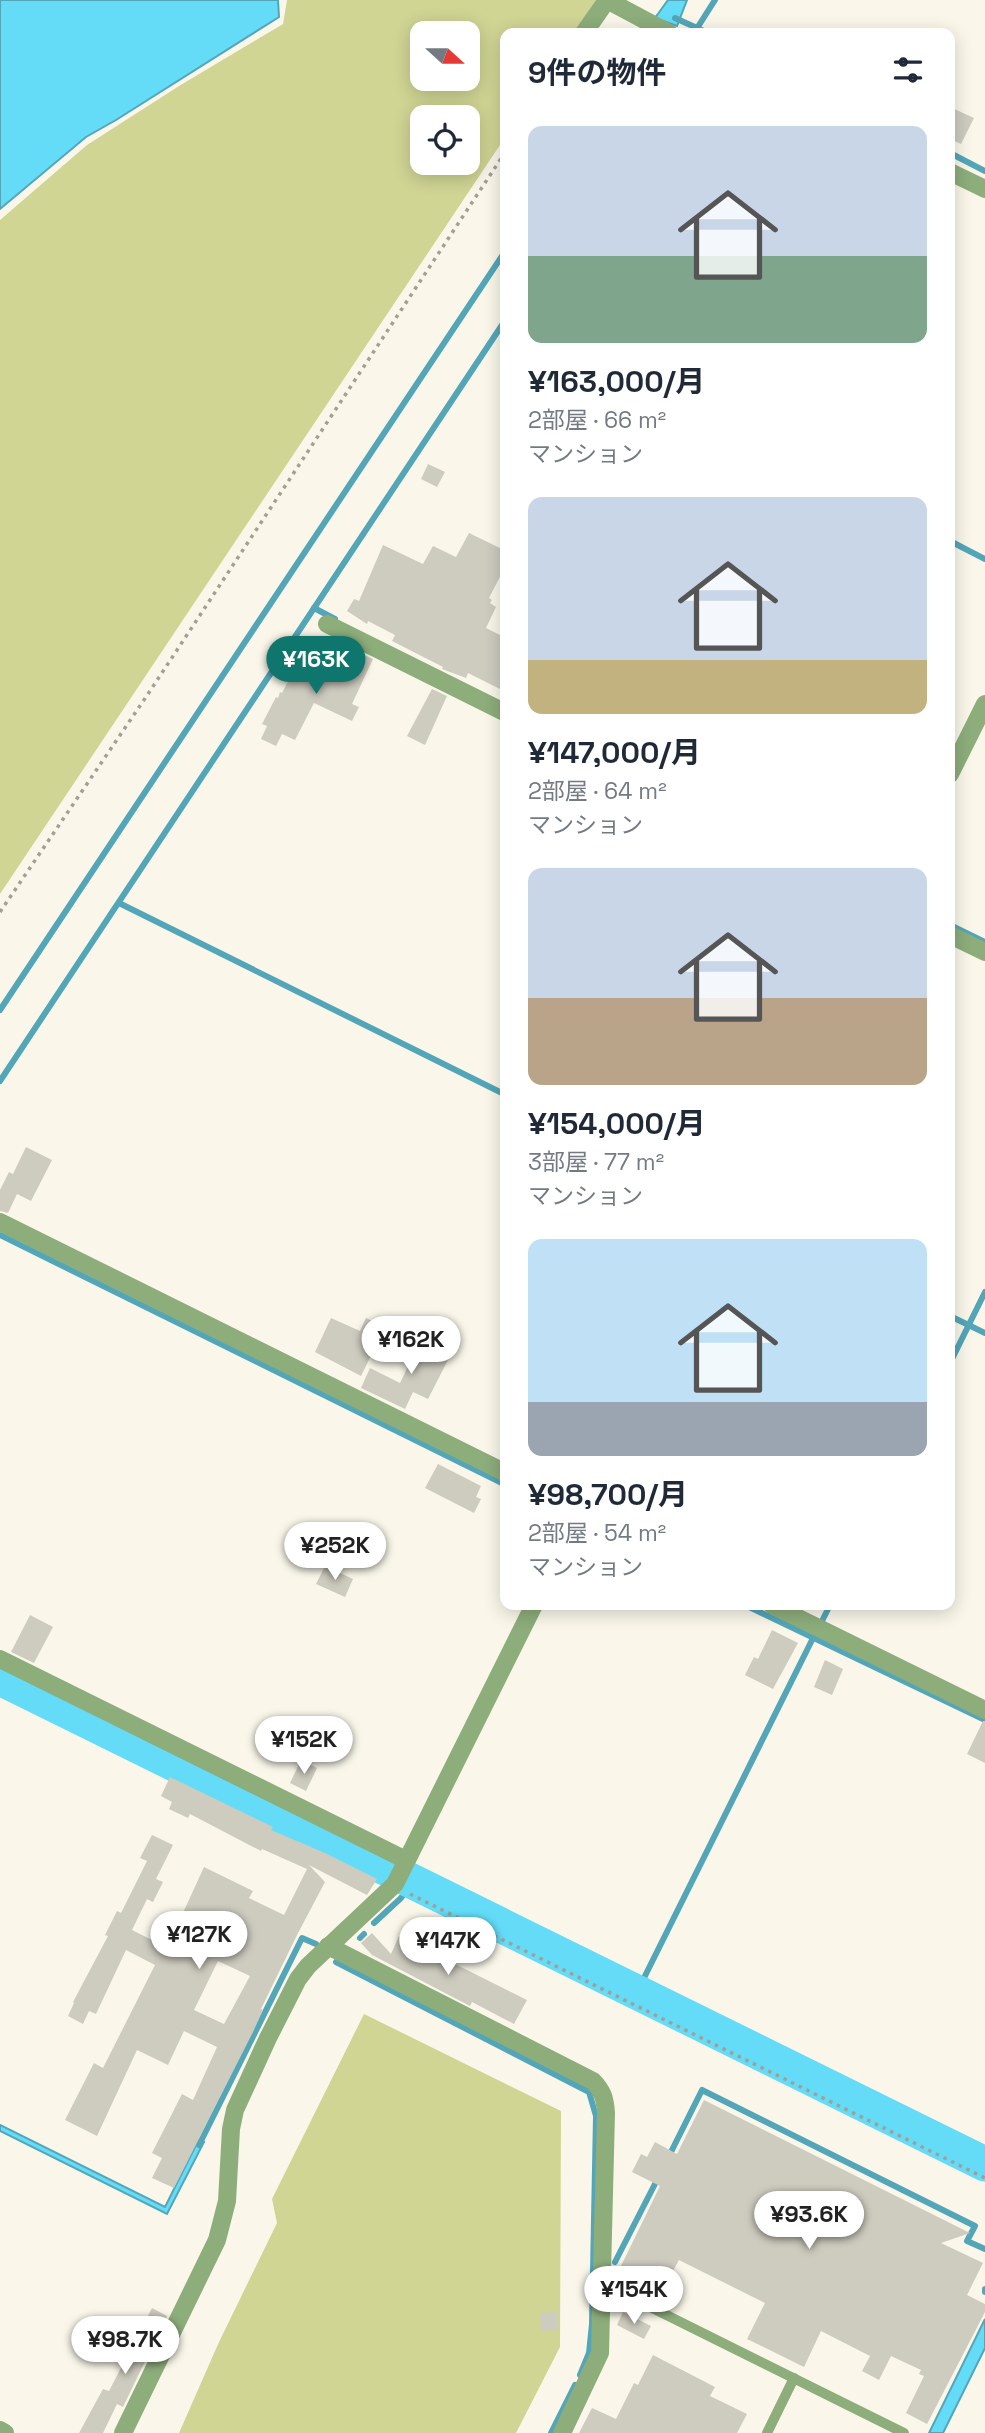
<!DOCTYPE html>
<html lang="ja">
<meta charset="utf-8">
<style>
:root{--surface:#fff;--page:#f6f6f7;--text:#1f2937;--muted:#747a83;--accent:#0f766e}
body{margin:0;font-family:"Space Grotesk","Noto Sans JP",sans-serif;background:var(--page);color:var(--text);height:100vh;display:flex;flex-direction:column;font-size:26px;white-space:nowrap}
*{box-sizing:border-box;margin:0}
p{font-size:23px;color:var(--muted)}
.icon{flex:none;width:38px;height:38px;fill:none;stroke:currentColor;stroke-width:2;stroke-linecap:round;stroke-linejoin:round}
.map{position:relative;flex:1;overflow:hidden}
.details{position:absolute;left:500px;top:28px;width:455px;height:1582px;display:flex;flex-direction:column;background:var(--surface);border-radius:14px;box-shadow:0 4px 18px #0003}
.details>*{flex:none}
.needle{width:46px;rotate:111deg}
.controls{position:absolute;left:410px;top:21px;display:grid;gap:14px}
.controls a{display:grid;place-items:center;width:70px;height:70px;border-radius:14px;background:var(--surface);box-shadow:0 4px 18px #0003;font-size:35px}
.price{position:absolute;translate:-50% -60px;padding:0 16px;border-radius:24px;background:#fff;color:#222;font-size:23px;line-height:46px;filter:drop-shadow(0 2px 4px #0008)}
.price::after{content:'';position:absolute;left:50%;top:42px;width:21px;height:16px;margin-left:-10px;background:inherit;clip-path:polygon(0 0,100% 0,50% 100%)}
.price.on{background:var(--accent);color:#fff}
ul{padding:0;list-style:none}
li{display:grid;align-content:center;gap:14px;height:371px;padding:0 28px}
li span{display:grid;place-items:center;height:217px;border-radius:14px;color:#555}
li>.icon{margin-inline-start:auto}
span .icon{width:126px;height:126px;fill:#fffc;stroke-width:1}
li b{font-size:30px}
h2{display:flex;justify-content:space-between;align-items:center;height:84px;padding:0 28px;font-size:30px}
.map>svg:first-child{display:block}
.green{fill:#d0d594;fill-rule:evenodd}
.water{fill:#64dcf8;stroke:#53a6b8;stroke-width:2}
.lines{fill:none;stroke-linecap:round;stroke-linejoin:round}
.stream{stroke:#53a6b8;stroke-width:6}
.river{stroke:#64dcf8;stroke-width:35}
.building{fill:#cecbbf;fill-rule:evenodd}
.path{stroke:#a2a096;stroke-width:3.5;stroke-dasharray:3.5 5;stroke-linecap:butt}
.service{stroke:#8dad7b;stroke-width:10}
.minor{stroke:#8dad7b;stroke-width:18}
</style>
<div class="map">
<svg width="985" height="2433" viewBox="0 0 985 2433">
<rect width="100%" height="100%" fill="#faf7ea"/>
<g class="green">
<path d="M287,0H596L574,33H506V136L0,894V220L87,145L179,86L283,24ZM422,33H467V79H422ZM422,117H467V163H422Z"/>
<polygon points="364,2014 561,2111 560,2347 516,2433 179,2433 219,2342 277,2223 272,2199"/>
</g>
<g class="water">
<polygon points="0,0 278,0 279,17 116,120 86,137 0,209"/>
<polygon points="668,0 687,0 677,26 655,18"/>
<polygon points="0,2125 165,2207 199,2139 204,2142 167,2214 0,2131"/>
<polygon points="985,2319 985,2348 943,2433 929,2433"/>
</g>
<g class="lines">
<g class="stream">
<polyline points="675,18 708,33"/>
<polyline points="694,33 715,0"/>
<polyline points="950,153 985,171"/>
<polyline points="950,541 985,559"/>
<polyline points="314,608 335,619"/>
<polyline points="119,903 506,1095"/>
<polyline points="950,925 985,942"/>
<polyline points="0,1010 506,250"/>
<polyline points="0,1081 506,319"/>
<polyline points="0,1235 506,1485"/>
<polyline points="950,1316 985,1333"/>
<polyline points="950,1363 985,1292"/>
<polyline points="745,1605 985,1720"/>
<polyline points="822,1621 830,1605"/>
<polyline points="374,1923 401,1898 413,1882"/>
<polyline points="360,1938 364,1934"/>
<polyline points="336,1962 589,2092 596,2116 592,2324 589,2353 580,2375"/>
<polyline points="637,1992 814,1636"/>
<polyline points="199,2145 302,1938 316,1944"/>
<polyline points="669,2156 702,2090 975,2226 967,2241 985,2249"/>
<polyline points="615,2262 658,2178"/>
<polyline points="985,2289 985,2292"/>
<polyline points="551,2433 575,2385"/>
</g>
<polyline class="river" points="0,1678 985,2164"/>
</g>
<g class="building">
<polygon points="950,107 974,118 961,144 950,139"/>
<polygon points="428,464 445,472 437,487 421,479"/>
<polygon points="469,533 506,551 506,565 489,598 492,600 490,603 496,607 486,628 506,638 506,692 468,673 466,678 442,669 443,667 392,641 395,635 368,621 367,624 347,611 354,599 359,601 383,545 423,564 433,546 456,557"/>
<polygon points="349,648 373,659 352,704 359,707 352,721 314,703 295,740 282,734 276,746 261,739 267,726 262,724 276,697 278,698 280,692 282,693 299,660 334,677"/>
<polygon points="432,689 447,696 425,745 407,736"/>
<polygon points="26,1147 52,1160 31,1201 17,1194 8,1213 0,1211 0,1190 9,1172 13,1174"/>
<polygon points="331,1318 360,1331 366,1318 385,1327 361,1376 315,1352"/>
<polygon points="422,1337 445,1348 443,1352 450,1356 428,1399 413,1392 405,1409 361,1388 370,1368 400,1383"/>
<polygon points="438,1464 481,1486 476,1497 481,1499 474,1513 425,1488"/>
<polygon points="325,1566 353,1579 345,1597 316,1584"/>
<polygon points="30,1615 53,1627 34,1663 11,1652"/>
<polygon points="772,1630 798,1643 773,1689 745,1675 754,1657 758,1659"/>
<polygon points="825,1660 843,1669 832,1695 814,1687"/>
<polygon points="983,1721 985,1721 985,1763 967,1754"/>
<polygon points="301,1760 317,1768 306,1791 290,1783"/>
<path d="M170,1777L273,1827L271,1830L325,1853L377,1879L367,1895L309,1865L325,1882L297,1935L261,2009L263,2010L253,2032L174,2188L152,2178L162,2158L152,2153L182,2094L193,2100L217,2047L184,2031L168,2065L137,2050L97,2136L65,2120L94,2063L103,2068L155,1965L126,1950L96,2014L89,2011L83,2024L68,2016L74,2003L73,2002L108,1936L105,1935L117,1911L121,1913L147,1861L140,1858L152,1835L173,1845L156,1879L163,1882L153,1902L147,1899L132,1930L158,1943L169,1921L177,1926L204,1867L253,1891L249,1898L284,1915L307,1869L262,1849L261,1851L190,1814L188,1818L169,1809L172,1802L161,1796ZM218,1961L250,1976L224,2024L194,2010Z"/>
<polygon points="372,1933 391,1954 399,1936 527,2000 514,2024 472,2002 470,2006 372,1955 361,1943"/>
<polygon points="704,2100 970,2233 941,2243 983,2263 967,2295 985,2304 985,2312 927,2424 906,2413 924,2376 919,2374 921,2370 891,2356 879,2380 862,2371 870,2356 821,2331 804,2367 747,2339 765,2303 679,2260 661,2293 619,2270 660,2186 632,2172 641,2154 647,2157 655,2142 677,2154"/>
<polygon points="152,2308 167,2316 123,2407 117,2404 103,2433 79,2433 103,2389 109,2391"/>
<polygon points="557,2312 557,2330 541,2331 540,2313"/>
<polygon points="623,2312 651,2326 644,2339 617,2325"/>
<polygon points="653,2355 715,2387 710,2396 747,2414 737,2433 579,2433 592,2408 616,2419 634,2383 638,2385"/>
</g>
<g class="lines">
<g class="path">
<polyline points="0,912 148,694 506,151"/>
<polyline points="410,1894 985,2178"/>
</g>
<g class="service">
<polyline points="602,2283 904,2433"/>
<polyline points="767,2433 794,2378"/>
</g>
<g class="minor">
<polyline points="584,33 607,0 669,33"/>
<polyline points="950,172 985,189"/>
<polyline points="327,624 506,713"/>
<polyline points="950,774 985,704"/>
<polyline points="950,935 985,952"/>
<polyline points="0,1222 506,1473"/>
<polyline points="772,1605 985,1710"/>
<polyline points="0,1659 406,1860"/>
<path d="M328,1946L593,2081C603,2091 605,2099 606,2113L600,2353L562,2433"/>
<polyline points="0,2430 5,2433"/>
<polyline points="123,2433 217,2240 227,2201 231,2129 235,2110 268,2038 298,1979 308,1966 395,1884 534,1605"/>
</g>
</g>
</svg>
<div class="controls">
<a><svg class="needle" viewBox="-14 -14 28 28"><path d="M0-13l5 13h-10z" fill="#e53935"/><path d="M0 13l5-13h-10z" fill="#747a83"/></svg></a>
<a><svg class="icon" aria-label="locate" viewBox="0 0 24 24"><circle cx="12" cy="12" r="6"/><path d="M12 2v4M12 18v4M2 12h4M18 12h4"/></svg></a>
</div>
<b class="price on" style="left:316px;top:696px">¥163K</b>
<b class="price" style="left:411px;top:1376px">¥162K</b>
<b class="price" style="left:335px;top:1582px">¥252K</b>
<b class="price" style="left:304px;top:1776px">¥152K</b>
<b class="price" style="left:199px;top:1971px">¥127K</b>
<b class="price" style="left:448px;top:1977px">¥147K</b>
<b class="price" style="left:809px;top:2251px">¥93.6K</b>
<b class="price" style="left:634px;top:2326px">¥154K</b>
<b class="price" style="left:125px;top:2376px">¥98.7K</b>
<section class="details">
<h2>9件の物件<svg class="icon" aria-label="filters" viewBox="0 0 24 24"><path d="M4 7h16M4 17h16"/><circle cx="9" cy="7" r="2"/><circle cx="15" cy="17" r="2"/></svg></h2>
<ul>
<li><span style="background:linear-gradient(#c9d6e8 60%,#7fa58c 0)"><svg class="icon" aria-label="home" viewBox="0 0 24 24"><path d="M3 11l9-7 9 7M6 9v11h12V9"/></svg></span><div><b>¥163,000/月</b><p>2部屋 · 66 m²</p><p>マンション</p></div></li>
<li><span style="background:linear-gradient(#c9d6e8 75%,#c2b280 0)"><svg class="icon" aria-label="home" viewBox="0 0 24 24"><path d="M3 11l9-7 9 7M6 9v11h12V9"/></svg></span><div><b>¥147,000/月</b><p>2部屋 · 64 m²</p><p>マンション</p></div></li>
<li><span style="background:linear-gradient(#c9d6e8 60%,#b9a48a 0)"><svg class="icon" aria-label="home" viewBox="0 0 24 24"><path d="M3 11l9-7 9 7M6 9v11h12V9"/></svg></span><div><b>¥154,000/月</b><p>3部屋 · 77 m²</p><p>マンション</p></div></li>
<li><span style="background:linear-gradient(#bfe0f5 75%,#9aa5b1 0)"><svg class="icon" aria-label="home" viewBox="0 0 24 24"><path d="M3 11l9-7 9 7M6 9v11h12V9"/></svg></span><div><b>¥98,700/月</b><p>2部屋 · 54 m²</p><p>マンション</p></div></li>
</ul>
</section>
</div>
